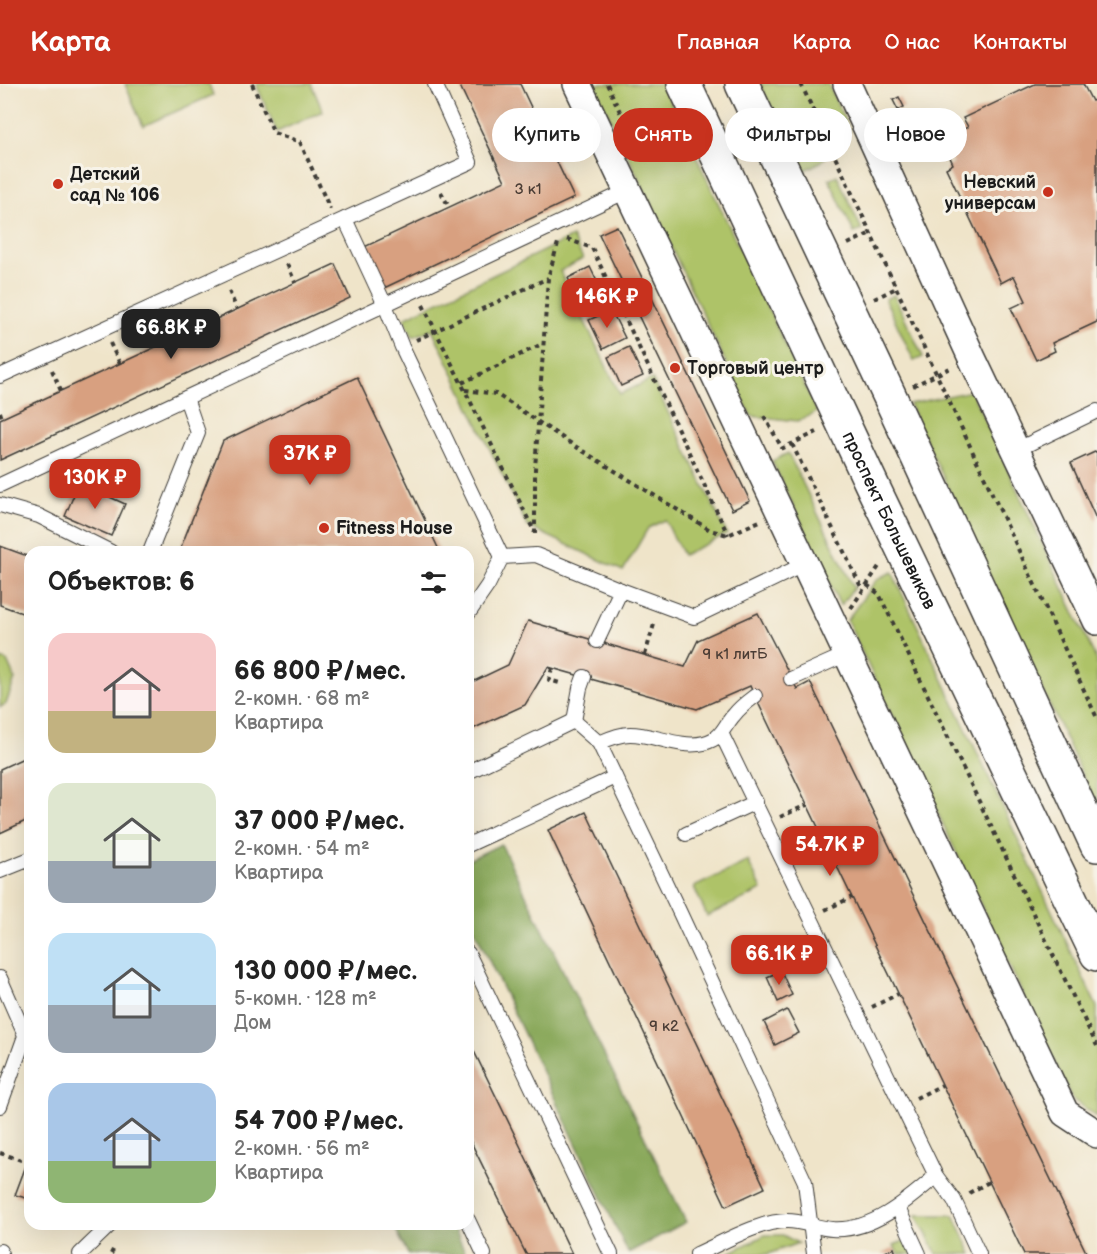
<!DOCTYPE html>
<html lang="ru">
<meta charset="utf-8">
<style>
:root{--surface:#fff;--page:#f2f2f2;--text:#222;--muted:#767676;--accent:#c8321e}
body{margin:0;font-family:"Balsamiq Sans",sans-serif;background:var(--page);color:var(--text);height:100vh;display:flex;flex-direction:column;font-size:22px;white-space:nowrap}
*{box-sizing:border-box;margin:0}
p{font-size:20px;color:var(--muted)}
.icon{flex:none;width:33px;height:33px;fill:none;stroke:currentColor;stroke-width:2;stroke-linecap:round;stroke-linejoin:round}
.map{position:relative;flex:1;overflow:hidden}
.drawer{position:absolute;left:24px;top:462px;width:450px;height:684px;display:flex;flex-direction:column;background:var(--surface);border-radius:18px;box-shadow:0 6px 24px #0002}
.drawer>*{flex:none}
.hud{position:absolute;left:492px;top:24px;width:514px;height:54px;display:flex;gap:12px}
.price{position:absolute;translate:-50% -51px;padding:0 14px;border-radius:12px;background:var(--accent);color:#fff;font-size:20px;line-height:39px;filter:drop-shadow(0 2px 3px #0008)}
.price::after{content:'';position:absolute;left:50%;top:36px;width:18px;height:14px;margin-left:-9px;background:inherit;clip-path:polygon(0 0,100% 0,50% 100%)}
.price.on{background:#222;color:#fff}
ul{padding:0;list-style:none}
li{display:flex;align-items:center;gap:18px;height:150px;padding:0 24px}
li span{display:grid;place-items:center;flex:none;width:168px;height:120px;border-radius:18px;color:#555}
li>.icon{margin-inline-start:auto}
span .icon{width:72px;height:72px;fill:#fffc;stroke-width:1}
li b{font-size:26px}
h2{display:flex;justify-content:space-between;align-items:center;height:72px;padding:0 24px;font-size:26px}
.tag{padding:0 21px;border-radius:27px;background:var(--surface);box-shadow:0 6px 24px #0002;font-size:21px;line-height:54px}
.tag.on{background:var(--accent);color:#fff}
header{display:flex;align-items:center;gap:36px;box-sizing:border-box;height:84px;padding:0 30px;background:var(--accent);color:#fff}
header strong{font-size:28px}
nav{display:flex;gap:33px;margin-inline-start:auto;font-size:21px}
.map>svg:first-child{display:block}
.green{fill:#aec367;stroke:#657042;stroke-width:1.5}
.forest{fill:#8aa95c;stroke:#53623c;stroke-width:1.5}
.building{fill:#d8a080}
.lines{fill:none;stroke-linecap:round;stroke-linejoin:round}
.lane-casing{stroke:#3c3a36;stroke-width:16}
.street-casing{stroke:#3c3a36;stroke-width:30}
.primary-casing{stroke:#3c3a36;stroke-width:36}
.path{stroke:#3c3a36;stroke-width:4;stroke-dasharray:4.5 4.5;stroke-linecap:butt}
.lane{stroke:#fff;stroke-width:14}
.street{stroke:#fff;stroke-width:27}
.primary{stroke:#fff;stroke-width:33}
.poi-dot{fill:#c8321e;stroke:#f7f3e8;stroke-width:2}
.labels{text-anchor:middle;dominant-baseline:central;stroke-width:6;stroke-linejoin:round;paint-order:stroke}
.number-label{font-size:15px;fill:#4b3d35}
.poi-label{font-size:18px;font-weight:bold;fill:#1c1c1c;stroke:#f7f3e8;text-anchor:start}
.street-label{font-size:18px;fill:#1c1c1c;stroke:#f7f3e8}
</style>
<header>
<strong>Карта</strong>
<nav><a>Главная</a><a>Карта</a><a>О нас</a><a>Контакты</a></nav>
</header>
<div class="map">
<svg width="1097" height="1170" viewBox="0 0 1097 1170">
<rect width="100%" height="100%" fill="#f7f3e8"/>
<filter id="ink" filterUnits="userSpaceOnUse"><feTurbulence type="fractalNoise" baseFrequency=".0167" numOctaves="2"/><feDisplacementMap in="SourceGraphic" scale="12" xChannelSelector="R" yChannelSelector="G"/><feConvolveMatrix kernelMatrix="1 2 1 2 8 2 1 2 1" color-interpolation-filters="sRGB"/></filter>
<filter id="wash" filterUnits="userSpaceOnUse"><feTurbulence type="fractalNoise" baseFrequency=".008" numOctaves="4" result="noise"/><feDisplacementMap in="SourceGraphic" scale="24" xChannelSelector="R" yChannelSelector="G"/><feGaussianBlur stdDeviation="1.35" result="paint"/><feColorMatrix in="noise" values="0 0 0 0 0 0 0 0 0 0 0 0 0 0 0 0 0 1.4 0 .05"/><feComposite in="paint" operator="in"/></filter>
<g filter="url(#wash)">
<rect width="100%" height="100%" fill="#efe4c9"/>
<g class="green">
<polygon points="125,0 209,0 213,11 143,42"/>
<polygon points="256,0 311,0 323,27 277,48"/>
<polygon points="594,0 662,0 817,328 798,337 751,332"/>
<polygon points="760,0 828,0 850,47 821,78 801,88"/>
<polygon points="837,91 862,146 854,149 829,95"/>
<polygon points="572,153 583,175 560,187 620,310 652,295 727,450 683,471 665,436 648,444 623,487 527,442 432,245 413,253 404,234"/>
<polygon points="894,211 923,273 914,277 885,215"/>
<polygon points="971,307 1097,577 1097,722 909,320"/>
<polygon points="788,369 854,504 840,521 772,377"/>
<polygon points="892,488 1097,923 1097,1033 1072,1015 847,536 877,495"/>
<polygon points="0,575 7,577 15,595 6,620 0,623"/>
<polygon points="748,777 762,806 707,832 694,803"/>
<polygon points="916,1131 954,1131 972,1170 937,1170"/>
<polygon points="765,1151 783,1151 798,1159 768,1170 727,1170"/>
<polygon points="906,1156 913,1170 898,1170 894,1161"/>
</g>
<g class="forest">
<polygon points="501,760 686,1138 628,1169 468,832 468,776"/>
<polygon points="393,1140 452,1140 466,1170 408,1170"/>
</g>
<g id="blocks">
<g class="building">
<polygon points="459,0 520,0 574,114 382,205 362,164 505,97"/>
<polygon points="1035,0 1083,0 1092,17 1097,15 1097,238 1052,259 1055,267 1036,276 1011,224 1026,217 1014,192 1001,199 946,84 953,80 942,56 968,43 963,34"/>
<polygon points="899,13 904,23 898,26 893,16"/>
<polygon points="617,142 750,417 732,426 599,150"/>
<polygon points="335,180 350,214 0,376 0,335"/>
<polygon points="590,183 604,212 582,223 568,194"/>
<polygon points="611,226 625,254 603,265 589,236"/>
<polygon points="629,263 643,292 621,302 608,273"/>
<polygon points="357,293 440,468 179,468 223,357"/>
<polygon points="1097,367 1097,437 1071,379"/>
<polygon points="79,399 125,420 111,452 65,432"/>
<polygon points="0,462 30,473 30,532 0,521"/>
<polygon points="758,529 797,605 810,598 1087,1170 1024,1170 750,602 697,625 548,583 525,621 468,647 468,600 508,581 528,537 685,583 698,556"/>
<polygon points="30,671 30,735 0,749 0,685"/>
<polygon points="586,728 765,1104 726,1122 548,746"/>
<polygon points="781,887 792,911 778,918 767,893"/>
<polygon points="787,926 799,949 775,961 764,938"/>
<polygon points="468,955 527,1076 572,1170 526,1170 468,1052"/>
<polygon points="30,1071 30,1115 15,1111"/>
<polygon points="894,1164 896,1170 881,1170"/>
</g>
</g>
</g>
<g filter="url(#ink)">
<use href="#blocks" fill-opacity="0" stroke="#3c3a36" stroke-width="1.5"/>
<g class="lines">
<g class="lane-casing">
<g id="lane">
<polyline points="345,135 385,221 402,263 502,473"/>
<polyline points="0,292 470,78 435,0"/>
<polyline points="1016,366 1097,327"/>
<polyline points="0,401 627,107"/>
<polyline points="0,421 39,432 111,468"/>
<polyline points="150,468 198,349 186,314"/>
<polyline points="468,530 488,501 502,473 536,471 621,506 694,533 805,480"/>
<polyline points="597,557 621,506"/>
<polyline points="791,595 847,570"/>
<polyline points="574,637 599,659 680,829 805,1098 814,1170"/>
<polyline points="574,637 580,604 584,593"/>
<polyline points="722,651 936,1092 954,1116 979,1170"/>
<path d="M599,659C608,655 619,650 630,650C654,650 680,665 704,659C723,654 723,643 734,631C740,623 747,618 755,612"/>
<polyline points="468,688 574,637"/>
<polyline points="686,750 756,718"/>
<polyline points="468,761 615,693"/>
<polyline points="0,787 30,775"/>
<polyline points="468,869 611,1170"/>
<polyline points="0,894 25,951"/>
<polyline points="0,1022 30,938"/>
<polyline points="898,1124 919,1170"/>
<polyline points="468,1136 484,1170"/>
<polyline points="0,1167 1,1170"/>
<polyline points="80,1170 111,1140"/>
<path d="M697,1170C722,1159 759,1137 787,1137C803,1137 817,1144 832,1145C872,1148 908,1116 936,1092"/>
</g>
</g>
<g class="street-casing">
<g id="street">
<polyline points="577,0 1065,1029 1097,1050"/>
<polyline points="847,0 972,274 1097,537"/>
</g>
</g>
<g class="primary-casing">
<g id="primary">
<path id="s1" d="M684,0L872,401L1097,870"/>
<polyline points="742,0 890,313 1097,761"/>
</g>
</g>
<g class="path">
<polyline points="252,0 274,49 300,58 330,125"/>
<polyline points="607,0 636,62"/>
<polyline points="801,0 1097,634"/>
<polyline points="441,108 449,123"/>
<polyline points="567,155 592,164 728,451"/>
<polyline points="848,160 871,149"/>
<polyline points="287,180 295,198"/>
<polyline points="229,207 237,226"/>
<polyline points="874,215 896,204"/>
<polyline points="423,221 535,449"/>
<polyline points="171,233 178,252"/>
<polyline points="416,256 548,194"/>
<polyline points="110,259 120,280"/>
<polyline points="52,286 61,307"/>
<polyline points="462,299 544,259"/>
<polyline points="913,302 950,284"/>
<polyline points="465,306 496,310 578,364 710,446 728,451 760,437"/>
<polyline points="0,328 2,334"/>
<polyline points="764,332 782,364"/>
<polyline points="792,360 863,507"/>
<polyline points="781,365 817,348"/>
<polyline points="535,450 535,385 548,194 558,159"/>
<polyline points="867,501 879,510 1097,962"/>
<polyline points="851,524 880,481"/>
<polyline points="645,571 655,537"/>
<polyline points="552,584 549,596 563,600"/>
<polyline points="780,733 807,721"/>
<polyline points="825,826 852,813"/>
<polyline points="872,923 898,910"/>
<polyline points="916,1014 942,1001"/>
<polyline points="0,1069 27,1078"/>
<polyline points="969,1109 989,1098"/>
<polyline points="111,1170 115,1162"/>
</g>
<use href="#lane" class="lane"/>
<use href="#street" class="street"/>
<use href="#primary" class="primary"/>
</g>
</g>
<g class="poi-dot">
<circle cx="58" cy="100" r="6"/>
<circle cx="1048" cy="108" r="6"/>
<circle cx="675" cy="284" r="6"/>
<circle cx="324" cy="444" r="6"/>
</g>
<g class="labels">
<g class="number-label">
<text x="528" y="105">3 к1</text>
<text x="735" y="570">9 к1 литБ</text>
<text x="664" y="942">9 к2</text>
</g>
<g class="poi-label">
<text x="70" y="90">Детский<tspan x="70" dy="21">сад № 106</tspan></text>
<text x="1036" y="98" text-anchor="end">Невский<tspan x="1036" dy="21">универсам</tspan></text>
<text x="687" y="284">Торговый центр</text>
<text x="336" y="444">Fitness House</text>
</g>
<g class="street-label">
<text stroke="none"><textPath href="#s1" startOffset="482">проспект Большевиков</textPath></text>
</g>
</g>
</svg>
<b class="price" style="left:607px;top:245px">146K ₽</b>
<b class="price on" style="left:171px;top:276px">66.8K ₽</b>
<b class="price" style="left:310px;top:402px">37K ₽</b>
<b class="price" style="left:95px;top:426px">130K ₽</b>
<b class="price" style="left:830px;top:793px">54.7K ₽</b>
<b class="price" style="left:779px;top:902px">66.1K ₽</b>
<div class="hud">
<a class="tag">Купить</a>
<a class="tag on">Снять</a>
<a class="tag">Фильтры</a>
<a class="tag">Новое</a>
</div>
<section class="drawer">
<h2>Объектов: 6<svg class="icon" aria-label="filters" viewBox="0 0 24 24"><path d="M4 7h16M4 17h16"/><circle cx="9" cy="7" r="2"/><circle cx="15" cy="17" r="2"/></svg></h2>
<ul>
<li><span style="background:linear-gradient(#f6c9c9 65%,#c2b280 0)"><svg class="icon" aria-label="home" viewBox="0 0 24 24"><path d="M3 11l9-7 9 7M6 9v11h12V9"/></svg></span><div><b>66 800 ₽/мес.</b><p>2-комн. · 68 m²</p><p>Квартира</p></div></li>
<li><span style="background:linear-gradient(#dfe7d0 65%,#9aa5b1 0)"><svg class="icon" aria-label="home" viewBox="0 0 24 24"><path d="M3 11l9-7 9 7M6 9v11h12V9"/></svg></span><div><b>37 000 ₽/мес.</b><p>2-комн. · 54 m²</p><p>Квартира</p></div></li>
<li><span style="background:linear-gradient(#bfe0f5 60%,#9aa5b1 0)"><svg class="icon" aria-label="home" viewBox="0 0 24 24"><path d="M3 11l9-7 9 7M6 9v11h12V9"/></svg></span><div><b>130 000 ₽/мес.</b><p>5-комн. · 128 m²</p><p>Дом</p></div></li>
<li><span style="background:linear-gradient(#a9c7e8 65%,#8fb573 0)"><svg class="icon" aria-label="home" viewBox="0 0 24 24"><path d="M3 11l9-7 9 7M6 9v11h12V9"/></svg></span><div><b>54 700 ₽/мес.</b><p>2-комн. · 56 m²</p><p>Квартира</p></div></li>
</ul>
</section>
</div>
